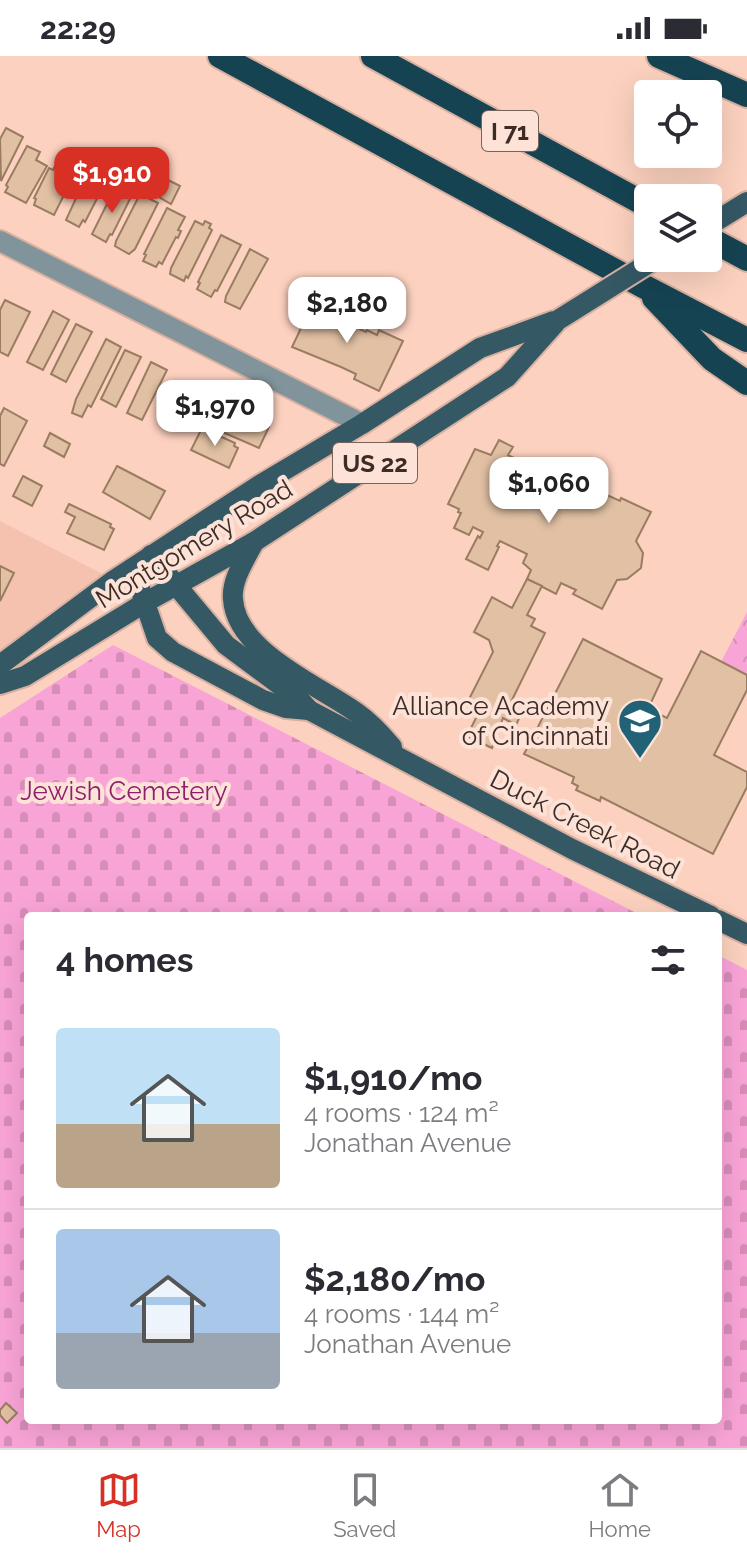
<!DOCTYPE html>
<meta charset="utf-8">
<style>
:root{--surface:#fff;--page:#f7f7f7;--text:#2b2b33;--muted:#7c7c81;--line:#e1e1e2;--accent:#d93025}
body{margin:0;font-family:Raleway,sans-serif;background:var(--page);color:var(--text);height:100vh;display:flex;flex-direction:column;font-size:30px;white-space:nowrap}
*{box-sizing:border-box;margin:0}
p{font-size:26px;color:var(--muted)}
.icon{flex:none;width:44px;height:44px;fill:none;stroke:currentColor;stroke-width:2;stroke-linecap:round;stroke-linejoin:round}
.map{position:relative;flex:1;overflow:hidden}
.side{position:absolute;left:24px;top:856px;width:698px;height:512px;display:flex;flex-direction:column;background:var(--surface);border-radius:8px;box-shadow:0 8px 32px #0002}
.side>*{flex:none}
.fabs{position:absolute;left:634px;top:24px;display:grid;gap:16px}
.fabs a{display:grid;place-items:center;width:88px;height:88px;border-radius:8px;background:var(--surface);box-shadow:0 8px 32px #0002;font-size:40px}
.price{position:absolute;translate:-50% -68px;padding:0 18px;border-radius:16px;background:#fff;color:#222;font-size:26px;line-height:52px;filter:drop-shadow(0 2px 4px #0008)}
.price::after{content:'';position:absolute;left:50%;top:48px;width:24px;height:18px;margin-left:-12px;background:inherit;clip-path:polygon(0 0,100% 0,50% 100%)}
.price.active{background:var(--accent);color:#fff}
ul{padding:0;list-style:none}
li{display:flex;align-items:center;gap:24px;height:200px;padding:0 32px}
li+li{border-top:2px solid var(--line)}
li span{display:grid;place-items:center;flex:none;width:224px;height:160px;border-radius:8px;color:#555}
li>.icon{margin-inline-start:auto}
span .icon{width:96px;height:96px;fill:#fffc;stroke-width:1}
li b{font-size:34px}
h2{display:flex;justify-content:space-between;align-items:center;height:96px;padding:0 32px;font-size:34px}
.status{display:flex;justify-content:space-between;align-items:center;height:56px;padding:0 40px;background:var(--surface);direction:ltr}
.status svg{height:22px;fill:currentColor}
.menu{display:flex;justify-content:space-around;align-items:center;height:112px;border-top:2px solid var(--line);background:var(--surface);font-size:22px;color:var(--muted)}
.menu a{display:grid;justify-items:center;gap:4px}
.menu .active{color:var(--accent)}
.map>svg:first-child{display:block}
.built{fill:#f4c2ae}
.cemetery{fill:url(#cemetery-stones)}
.park{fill:url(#park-crowns)}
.building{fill:#e1c0a3;stroke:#9a7c61;stroke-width:2}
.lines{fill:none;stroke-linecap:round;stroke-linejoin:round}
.minor-casing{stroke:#d6b0a0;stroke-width:24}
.primary-casing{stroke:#d6b0a0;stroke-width:24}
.motorway-casing{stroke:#d6b0a0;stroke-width:28}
.minor{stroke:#81939b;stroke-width:20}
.primary{stroke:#355865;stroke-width:20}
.motorway{stroke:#164352;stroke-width:24}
.primary-bridge-casing{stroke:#d6b0a0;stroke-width:24;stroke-linecap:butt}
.primary-bridge{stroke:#355865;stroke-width:20}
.labels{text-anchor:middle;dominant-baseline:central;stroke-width:8;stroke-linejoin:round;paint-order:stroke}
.shield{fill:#fde2d8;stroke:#76635b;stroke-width:2}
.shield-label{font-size:24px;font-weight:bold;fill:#3c2c25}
.street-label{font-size:26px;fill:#3c2c25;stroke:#fde2d8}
.poi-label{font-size:26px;fill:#3c2c25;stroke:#fde2d8;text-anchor:end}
.park-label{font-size:26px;fill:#8e1f6c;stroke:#fde2d8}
</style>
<div class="status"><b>22:29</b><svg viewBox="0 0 49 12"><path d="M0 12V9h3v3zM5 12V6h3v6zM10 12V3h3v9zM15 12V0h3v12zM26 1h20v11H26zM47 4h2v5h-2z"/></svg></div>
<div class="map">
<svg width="747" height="1392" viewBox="0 0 747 1392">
<defs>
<pattern id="cemetery-stones" width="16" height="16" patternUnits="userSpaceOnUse" patternTransform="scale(2)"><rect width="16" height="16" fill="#f9a4d7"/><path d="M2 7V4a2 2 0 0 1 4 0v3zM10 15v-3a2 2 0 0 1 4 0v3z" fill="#d68db8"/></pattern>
<pattern id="park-crowns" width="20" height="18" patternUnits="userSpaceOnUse" patternTransform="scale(2)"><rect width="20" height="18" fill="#f9a4d7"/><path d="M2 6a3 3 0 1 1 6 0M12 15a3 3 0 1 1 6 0" fill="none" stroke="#d68db8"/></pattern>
</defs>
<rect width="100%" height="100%" fill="#fcd1bf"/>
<polygon class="built" points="0,465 114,524 0,609"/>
<polygon class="cemetery" points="113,589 642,860 28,860 28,1364 718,1364 718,899 747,914 747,1392 0,1392 0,662"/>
<polygon class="park" points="747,556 747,619 721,606"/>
<g class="building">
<polygon points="6,72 23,81 1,125 0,83"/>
<polygon points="27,90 40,96 36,104 47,110 26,147 5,136 8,131 6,129"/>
<polygon points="63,94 79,102 73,114 76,115 54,159 34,149 36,143 34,142 49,112 53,114"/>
<polygon points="87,118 105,127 85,166 83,164 79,171 66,164"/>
<polygon points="168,124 180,130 171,148 159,141"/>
<polygon points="115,132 131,141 112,179 110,178 106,186 92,178"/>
<polygon points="140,138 158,147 135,193 129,198 115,190 116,185"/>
<polygon points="167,152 185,161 178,174 181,175 178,182 176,181 162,208 159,206 156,211 143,205 146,199 144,198"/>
<polygon points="195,165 203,169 205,165 211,168 209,172 212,174 188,222 186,220 184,225 170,218 171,212"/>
<polygon points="221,179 241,189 217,235 215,234 211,241 197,233 200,227 198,226"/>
<polygon points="250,193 268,203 240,253 225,246 226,240"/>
<polygon points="315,243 340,255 338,259 346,263 345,266 366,276 367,274 377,279 379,274 403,285 379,335 354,323 356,318 341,311 292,291"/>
<polygon points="5,244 30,256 8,300 0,296 0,254"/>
<polygon points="53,255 69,264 43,314 27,306"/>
<polygon points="76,268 92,276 66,326 51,318"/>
<polygon points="106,283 121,291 91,351 88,349 82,361 72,357 76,343"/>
<polygon points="125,294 141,301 116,351 101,343"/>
<polygon points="151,306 167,314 142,364 127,357"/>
<polygon points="179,327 198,337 188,357 169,347"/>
<polygon points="232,351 269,371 259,392 220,375"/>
<polygon points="4,352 27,365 4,410 0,408 0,360"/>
<polygon points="202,372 235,387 234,390 238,392 229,412 191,394"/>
<polygon points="50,377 70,388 64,401 44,390"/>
<polygon points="499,384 513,391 508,399 566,429 571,418 578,421 587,416 594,422 594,429 600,432 598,435 620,445 621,442 651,456 636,485 643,497 641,512 627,523 617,524 602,553 573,538 576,534 561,527 556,538 527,523 531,514 523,507 527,498 500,485 497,490 499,491 488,514 466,503 478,480 480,482 483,476 473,471 469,479 454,472 461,457 458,456 459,453 448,448 475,393 491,399"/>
<polygon points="117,410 165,435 150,463 103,436"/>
<polygon points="23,420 42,430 32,450 13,440"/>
<polygon points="69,448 111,468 110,471 114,473 104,494 67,477 75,461 65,456"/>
<polygon points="0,510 14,517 0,545"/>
<polygon points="527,523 542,530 527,559 535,563 531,570 545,577 509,650 522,656 516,669 503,662 492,692 467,680 479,656 466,649 493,596 489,584 474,576 492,541 512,552"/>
<polygon points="583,583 662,623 648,653 667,662 701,595 747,619 747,634 714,699 747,716 747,731 713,798 601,741 600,745 576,734 578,730 572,727 574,721 524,698"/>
<polygon points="6,1347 17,1357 7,1367 0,1359 0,1354"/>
</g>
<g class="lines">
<g class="minor-casing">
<polyline id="minor" points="0,185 362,368"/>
</g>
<g class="primary-casing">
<g id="primary">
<polyline points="708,170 747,146"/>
<path d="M254,486C246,502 231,524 233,543C236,596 320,630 357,657C370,666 382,679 392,691"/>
<polyline points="151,499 226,589 300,644 309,654 572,793 711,860"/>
<polyline points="133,512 157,582 173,596 263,644 286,652 309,654"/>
<polyline points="0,609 114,524 258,430 362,368 480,292 554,265"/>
<polyline points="0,628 25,620 146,546 254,486 427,373 507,321 558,264"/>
<polyline points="718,864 747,878"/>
</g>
</g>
<g class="motorway-casing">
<g id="motorway">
<polyline points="220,0 641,229 747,284"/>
<polyline points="373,0 648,150"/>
<polyline points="659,0 747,39"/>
<polyline points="708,182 747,203"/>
<polyline points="654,242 712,303 747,327"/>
</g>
</g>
<use href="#minor" class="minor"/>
<use href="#primary" class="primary"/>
<use href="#motorway" class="motorway"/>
<g class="primary-bridge-casing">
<polyline id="primary-bridge" points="558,264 657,202"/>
</g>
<use href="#primary-bridge" class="primary-bridge"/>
</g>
<defs>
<g id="school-pin" transform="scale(2.3)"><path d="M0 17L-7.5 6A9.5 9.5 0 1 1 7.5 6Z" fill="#226277" stroke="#fde2d8"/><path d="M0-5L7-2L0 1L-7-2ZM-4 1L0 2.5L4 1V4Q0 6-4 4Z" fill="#fff"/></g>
</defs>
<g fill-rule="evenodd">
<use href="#school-pin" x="640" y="665"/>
</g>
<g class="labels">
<g class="shield">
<rect x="482" y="55" width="56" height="40" rx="6"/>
<rect x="333" y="387" width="84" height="40" rx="6"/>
</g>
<g class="shield-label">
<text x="510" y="75">I 71</text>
<text x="375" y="407">US 22</text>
</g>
<g class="street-label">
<text transform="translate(194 488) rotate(-31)">Montgomery Road</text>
<text transform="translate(585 768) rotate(27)">Duck Creek Road</text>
</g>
<g class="poi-label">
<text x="609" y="650">Alliance Academy<tspan x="609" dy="30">of Cincinnati</tspan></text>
</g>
<g class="park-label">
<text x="124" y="735">Jewish Cemetery</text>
</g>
</g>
</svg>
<div class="fabs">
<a><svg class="icon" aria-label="locate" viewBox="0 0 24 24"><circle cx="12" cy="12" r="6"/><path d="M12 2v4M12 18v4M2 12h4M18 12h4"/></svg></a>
<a><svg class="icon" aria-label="layers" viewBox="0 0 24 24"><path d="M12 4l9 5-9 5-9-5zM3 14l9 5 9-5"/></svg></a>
</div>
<b class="price active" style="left:112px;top:159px">$1,910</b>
<b class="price" style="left:347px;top:289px">$2,180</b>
<b class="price" style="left:215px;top:392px">$1,970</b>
<b class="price" style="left:549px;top:469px">$1,060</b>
<section class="side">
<h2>4 homes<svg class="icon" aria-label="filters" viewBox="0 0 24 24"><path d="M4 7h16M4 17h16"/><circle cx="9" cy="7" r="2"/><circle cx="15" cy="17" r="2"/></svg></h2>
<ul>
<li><span style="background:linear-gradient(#bfe0f5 60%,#b9a48a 0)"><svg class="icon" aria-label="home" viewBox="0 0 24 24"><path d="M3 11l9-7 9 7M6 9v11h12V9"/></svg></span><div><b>$1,910/mo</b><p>4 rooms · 124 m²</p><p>Jonathan Avenue</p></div></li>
<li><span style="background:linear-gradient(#a9c7e8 65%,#9aa5b1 0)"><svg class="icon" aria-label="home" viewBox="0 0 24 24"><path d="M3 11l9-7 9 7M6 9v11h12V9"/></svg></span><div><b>$2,180/mo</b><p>4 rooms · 144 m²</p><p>Jonathan Avenue</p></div></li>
</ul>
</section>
</div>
<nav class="menu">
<a class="active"><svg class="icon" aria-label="map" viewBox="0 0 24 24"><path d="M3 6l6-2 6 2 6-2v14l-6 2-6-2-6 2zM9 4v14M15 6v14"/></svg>Map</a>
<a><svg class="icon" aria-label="saved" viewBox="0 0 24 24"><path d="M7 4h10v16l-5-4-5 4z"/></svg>Saved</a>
<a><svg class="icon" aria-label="home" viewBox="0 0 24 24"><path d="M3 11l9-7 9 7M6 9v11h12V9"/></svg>Home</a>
</nav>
